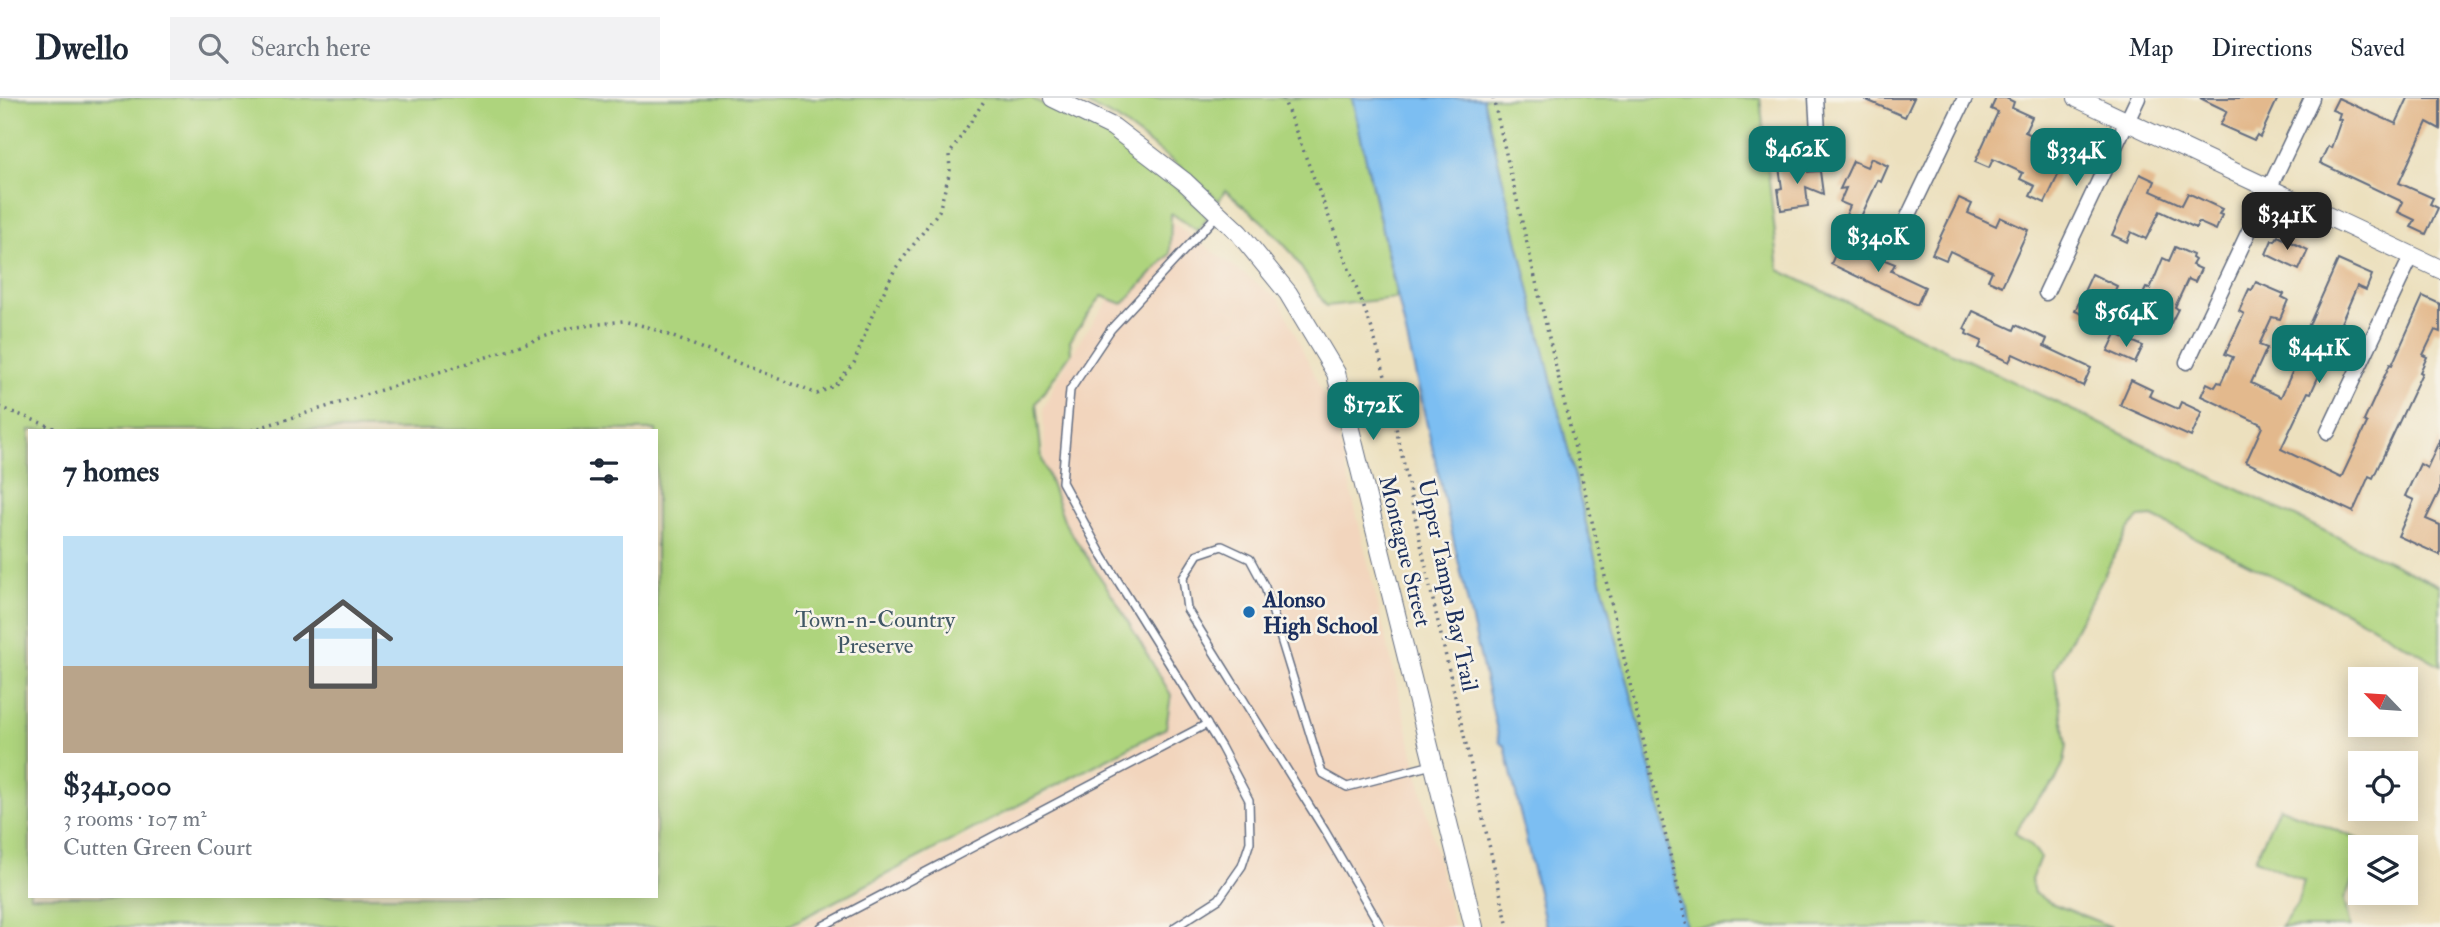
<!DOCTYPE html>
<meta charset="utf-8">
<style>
:root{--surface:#fff;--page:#f2f2f3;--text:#1f2937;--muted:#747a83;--line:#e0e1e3;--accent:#0f766e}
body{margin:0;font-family:"IM FELL Double Pica",serif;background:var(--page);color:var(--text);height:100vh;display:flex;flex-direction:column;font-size:26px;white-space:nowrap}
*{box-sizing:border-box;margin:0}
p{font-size:23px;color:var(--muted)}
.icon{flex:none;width:38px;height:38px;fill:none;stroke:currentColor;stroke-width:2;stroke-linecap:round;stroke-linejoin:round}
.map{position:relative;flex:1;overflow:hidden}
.side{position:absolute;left:28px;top:331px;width:630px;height:469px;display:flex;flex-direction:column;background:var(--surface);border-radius:0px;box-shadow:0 4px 18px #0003}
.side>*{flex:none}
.needle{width:46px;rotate:295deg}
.fabs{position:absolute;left:2348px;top:569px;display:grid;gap:14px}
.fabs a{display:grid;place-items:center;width:70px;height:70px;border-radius:0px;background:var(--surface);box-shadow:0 4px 18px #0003;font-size:35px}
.price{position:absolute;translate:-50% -60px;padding:0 16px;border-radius:14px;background:var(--accent);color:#fff;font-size:23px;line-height:46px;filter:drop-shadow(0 2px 4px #0008)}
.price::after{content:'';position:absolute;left:50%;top:42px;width:21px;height:16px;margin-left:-10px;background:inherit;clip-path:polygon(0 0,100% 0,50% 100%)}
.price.current{background:#222;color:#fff}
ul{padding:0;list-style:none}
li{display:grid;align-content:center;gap:14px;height:371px;padding:0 35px}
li+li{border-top:2px solid var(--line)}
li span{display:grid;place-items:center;height:217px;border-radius:0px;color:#555}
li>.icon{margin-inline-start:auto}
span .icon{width:126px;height:126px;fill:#fffc;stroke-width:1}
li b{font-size:30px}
h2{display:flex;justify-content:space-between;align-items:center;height:84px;padding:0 35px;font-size:30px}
header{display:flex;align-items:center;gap:42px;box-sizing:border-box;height:98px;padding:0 35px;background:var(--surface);border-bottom:2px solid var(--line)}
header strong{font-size:33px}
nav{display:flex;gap:38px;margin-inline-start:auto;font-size:24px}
.search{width:490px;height:63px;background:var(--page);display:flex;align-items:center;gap:18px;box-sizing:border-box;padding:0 24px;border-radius:0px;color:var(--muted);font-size:26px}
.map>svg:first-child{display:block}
.built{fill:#f2d5bd}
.green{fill:#aed47d;stroke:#64826e;stroke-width:2;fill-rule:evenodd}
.water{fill:#7cbef2;stroke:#4c76a8;stroke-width:2}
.building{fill:#e3b98d}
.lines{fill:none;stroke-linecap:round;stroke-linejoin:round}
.service-casing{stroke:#646d80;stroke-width:10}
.minor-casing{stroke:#646d80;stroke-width:17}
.tertiary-casing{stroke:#646d80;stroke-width:20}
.path{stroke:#646d80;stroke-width:3.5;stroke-dasharray:2 5;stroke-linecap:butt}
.service{stroke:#fff;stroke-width:7}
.minor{stroke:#fff;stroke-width:14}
.tertiary{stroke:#fff;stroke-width:18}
.poi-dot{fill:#1f6fb2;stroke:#f7f3e8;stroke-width:2.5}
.labels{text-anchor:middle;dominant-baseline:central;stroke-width:5;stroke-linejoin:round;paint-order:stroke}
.street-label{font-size:23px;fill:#1b2f5e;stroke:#f7f3e8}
.poi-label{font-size:23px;font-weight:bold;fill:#1b2f5e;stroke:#f7f3e8;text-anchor:start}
.park-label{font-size:23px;fill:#405866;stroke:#f7f3e8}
</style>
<header>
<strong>Dwello</strong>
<div class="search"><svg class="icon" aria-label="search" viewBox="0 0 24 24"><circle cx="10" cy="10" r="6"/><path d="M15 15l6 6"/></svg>Search here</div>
<nav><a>Map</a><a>Directions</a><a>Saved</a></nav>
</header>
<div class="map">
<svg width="2440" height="829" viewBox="0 0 2440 829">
<rect width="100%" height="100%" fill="#f7f3e8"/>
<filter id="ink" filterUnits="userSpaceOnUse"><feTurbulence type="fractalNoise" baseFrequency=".0143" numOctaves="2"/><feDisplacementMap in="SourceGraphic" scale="14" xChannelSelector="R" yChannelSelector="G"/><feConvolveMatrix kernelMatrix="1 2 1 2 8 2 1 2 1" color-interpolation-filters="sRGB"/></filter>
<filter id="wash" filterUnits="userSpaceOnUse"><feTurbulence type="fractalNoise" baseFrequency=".00686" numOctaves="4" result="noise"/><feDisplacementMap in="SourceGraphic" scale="28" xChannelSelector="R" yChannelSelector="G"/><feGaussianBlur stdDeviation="1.57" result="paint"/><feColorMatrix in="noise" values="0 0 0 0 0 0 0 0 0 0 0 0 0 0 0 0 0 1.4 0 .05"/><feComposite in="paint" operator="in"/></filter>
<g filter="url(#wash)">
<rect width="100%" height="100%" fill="#ece0be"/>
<polygon class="built" points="1168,121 1280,202 1334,321 1454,829 794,829 1158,638 1173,605 1063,422 1045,367 1043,311 1054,287 1082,239"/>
<g class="green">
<path d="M0,0H1031L1108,37L1179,91L1208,119L1198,133L1171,115L1170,156L1123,206L1102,198L1097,204L1070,242L1071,255L1036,305L1042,361L1066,427L1116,503L1171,597L1166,630L786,829H0ZM30,332H656V798H30Z"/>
<polygon points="1074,0 1352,0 1397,200 1326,208 1291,154 1266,127 1225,92 1219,103 1191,77 1117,21"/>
<path d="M1483,0H1760L1779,172L2440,488V567L2362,522L2153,419L2139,420L2128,432L2054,572L2067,647L2064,664L2055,684L2037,702L2015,734C2025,745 2032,745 2040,759L2031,782L2034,795L2051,805L2112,829H1686L1651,672L1587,430Z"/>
<polygon points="2279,709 2370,746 2368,749 2361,749 2361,765 2344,801 2350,829 2281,829 2297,806 2304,783 2255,761"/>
</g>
<polygon class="water" points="1352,0 1483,0 1587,430 1651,672 1686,829 1546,829 1505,648 1500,645"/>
<g id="blocks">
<g class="building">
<polygon points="1862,0 1914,0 1905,19"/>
<polygon points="1996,0 2006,0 2014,4 2012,10 2032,19 2025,34 2069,54 2045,105 2030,98 2035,88 2020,81 2023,75 1993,61 1989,70 1975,64 1998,14 1991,11"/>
<polygon points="2200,0 2278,0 2260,39 2257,37 2254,42 2220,27 2227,13"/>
<polygon points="2338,0 2396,26 2408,0 2440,0 2440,31 2427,24 2399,85 2433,100 2430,106 2438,110 2426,136 2411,129 2415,122 2398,114 2403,104 2320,65 2328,48 2331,50 2341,22 2338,21 2340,15 2332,12"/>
<polygon points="1871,60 1888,68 1881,84 1878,82 1859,123 1846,117 1850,108 1840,104 1846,90 1840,91 1853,63 1867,69"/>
<polygon points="1796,67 1796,70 1808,68 1808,74 1820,73 1823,96 1806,89 1808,108 1781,112 1778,91 1782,90 1779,69"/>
<polygon points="2140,76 2155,83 2151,93 2182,107 2188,95 2222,111 2219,116 2222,117 2216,132 2198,124 2196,130 2160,113 2146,141 2131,134 2127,144 2112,137"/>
<polygon points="1959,100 1972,106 1968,115 1996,128 2000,119 2028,132 2002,188 1988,182 1992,173 1950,153 1946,162 1932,156"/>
<polygon points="2278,138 2308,152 2299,172 2266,156 2272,142 2275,143"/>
<polygon points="1839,147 1873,163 1875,158 1895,166 1891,173 1925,189 1917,207 1831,166"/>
<polygon points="2175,149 2193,157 2192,160 2195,162 2192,167 2201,171 2195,184 2188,181 2175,209 2178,211 2171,225 2137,209 2146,190 2150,191 2163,160 2169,163"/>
<polygon points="2338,162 2372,177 2366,192 2357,188 2334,241 2337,242 2322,276 2320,275 2311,295 2308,294 2281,351 2341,380 2367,325 2364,323 2390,266 2392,267 2423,198 2440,206 2440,234 2435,232 2423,257 2427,259 2420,274 2422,275 2373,380 2369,378 2353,414 2246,364 2262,329 2261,326 2201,298 2207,285 2215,289 2218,284 2221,285 2233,259 2225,256 2244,216 2239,213 2249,191 2252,192 2256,184 2284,196 2282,199 2288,202 2280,221 2272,219 2259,247 2267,250 2251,285 2281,299 2294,270 2290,269"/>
<polygon points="2092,176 2117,188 2100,224 2075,213"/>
<polygon points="1973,213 2014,232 2016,227 2047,241 2044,248 2091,270 2083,288 2013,256 2009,264 1979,250 1982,243 1966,236 1967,233 1964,231"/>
<polygon points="2116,236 2143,248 2135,265 2108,253"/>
<polygon points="2131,282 2152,292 2149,298 2178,311 2181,304 2202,314 2191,339 2120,307"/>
<polygon points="2440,341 2440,392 2426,421 2440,427 2440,457 2398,438 2414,402 2405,398 2420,366 2427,370"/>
</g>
</g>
</g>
<g filter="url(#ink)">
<use href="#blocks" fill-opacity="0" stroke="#646d80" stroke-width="2"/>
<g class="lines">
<g class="service-casing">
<g id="service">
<polyline points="821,829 1207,626"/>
<polyline points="1175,829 1219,801 1242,768 1250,744 1249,702 1221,649 1103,459 1062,384 1070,292 1111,231 1218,116"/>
<polyline points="1381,829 1325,733 1187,511 1183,480 1198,456 1222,448 1250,461 1265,489 1322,675 1347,689 1432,667"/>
</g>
</g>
<g class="minor-casing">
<g id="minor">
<polyline points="1816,0 1818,34"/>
<polyline points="1904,127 1965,0"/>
<polyline points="2046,195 2138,0"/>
<polyline points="2187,264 2312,0"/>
<polyline points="2328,334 2412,157"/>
</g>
</g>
<g class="tertiary-casing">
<g id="tertiary">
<polyline points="1053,0 1113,29 1185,84 1239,135 1288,195 1336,275 1474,829"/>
<polyline points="2077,0 2440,171"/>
</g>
</g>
<g class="path">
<polyline points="1283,0 1371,228 1385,278 1432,498 1508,829"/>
<polyline points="1493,0 1687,829"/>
<polyline points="0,309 59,332"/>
<polyline points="252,332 481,261 569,230 623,223 648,229 817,296 835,287 854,265 872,218 895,171 939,113 950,73 949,57 986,0"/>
</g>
<use href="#service" class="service"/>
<use href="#minor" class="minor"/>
<use href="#tertiary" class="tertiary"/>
</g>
</g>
<circle class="poi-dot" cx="1249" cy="514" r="7"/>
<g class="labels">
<g class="street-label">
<text transform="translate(1405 453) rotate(76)">Montague Street</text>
<text transform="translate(1448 487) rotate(78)">Upper Tampa Bay Trail</text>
</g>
<g class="poi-label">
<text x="1263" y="501">Alonso<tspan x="1263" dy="26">High School</tspan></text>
</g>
<g class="park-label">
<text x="875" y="521">Town-n-Country<tspan x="875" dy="26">Preserve</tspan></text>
</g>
</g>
</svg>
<div class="fabs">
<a><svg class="needle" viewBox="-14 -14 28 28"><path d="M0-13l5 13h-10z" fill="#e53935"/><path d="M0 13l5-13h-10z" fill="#747a83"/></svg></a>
<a><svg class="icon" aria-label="locate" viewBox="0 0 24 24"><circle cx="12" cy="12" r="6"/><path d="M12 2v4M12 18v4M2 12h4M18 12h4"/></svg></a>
<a><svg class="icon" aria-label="layers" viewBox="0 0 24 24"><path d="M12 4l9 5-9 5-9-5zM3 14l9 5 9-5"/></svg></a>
</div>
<b class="price" style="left:1797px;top:88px">$462K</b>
<b class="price" style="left:2076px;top:90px">$334K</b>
<b class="price current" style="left:2287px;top:154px">$341K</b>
<b class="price" style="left:1878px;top:176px">$340K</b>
<b class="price" style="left:2126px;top:251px">$564K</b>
<b class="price" style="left:2319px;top:287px">$441K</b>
<b class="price" style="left:1373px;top:344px">$172K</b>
<section class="side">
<h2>7 homes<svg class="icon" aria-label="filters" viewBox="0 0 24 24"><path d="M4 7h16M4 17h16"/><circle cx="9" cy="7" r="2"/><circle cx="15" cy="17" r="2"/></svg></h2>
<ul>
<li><span style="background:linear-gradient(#bfe0f5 60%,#b9a48a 0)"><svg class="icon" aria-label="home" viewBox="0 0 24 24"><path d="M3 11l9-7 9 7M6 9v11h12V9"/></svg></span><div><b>$341,000</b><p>3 rooms · 107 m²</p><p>Cutten Green Court</p></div></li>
</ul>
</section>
</div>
